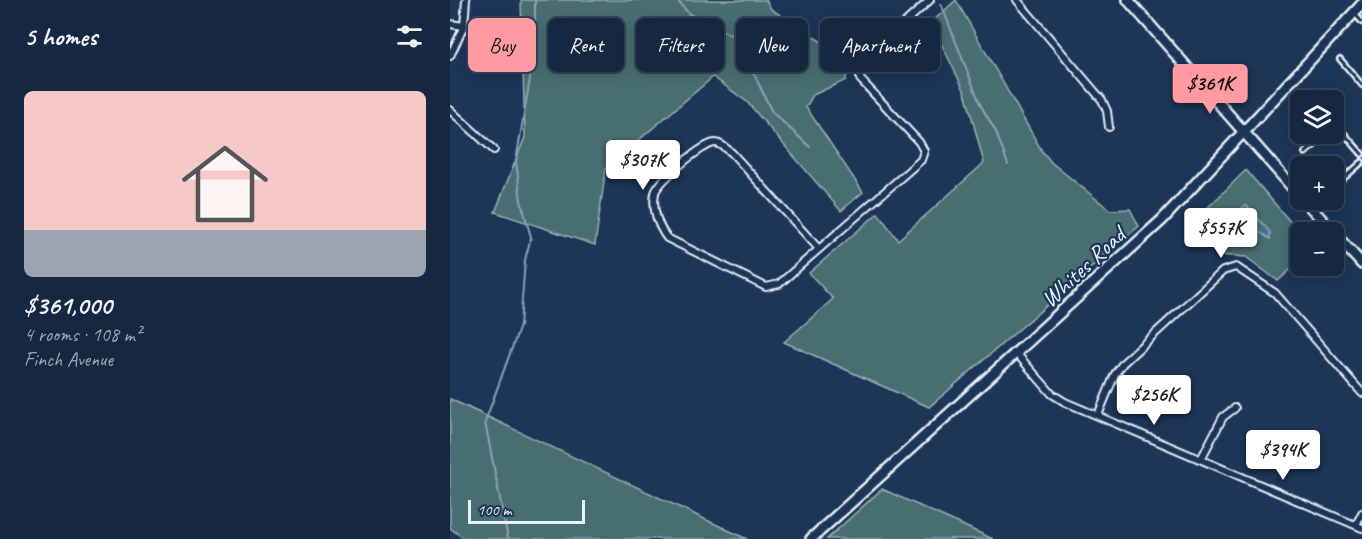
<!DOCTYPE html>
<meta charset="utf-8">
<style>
:root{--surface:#162841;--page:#1f3048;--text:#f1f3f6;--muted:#9ea6b1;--line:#35445a;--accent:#ff9aa2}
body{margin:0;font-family:Caveat,sans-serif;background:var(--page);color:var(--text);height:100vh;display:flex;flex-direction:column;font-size:22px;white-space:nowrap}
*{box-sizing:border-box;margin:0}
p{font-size:20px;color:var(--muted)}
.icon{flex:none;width:33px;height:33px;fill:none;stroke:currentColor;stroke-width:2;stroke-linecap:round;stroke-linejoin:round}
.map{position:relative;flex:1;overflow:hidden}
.drawer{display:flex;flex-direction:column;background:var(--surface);width:450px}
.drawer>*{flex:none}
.banner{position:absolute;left:18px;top:18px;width:570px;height:54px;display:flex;gap:12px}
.tools{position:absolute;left:840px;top:90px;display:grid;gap:12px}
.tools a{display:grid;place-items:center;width:54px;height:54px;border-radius:9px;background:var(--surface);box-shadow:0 3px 15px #0003,0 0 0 2px var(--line);font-size:30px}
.scale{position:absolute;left:18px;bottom:15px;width:117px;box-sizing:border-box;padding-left:6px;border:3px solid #e8f1f8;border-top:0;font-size:16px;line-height:21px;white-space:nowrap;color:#e8f1f8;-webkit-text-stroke:4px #1d3557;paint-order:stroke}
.price{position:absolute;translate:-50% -51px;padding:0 14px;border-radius:6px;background:#fff;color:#222;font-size:20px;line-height:39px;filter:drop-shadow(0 2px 3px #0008)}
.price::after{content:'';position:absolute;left:50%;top:36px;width:18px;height:14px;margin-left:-9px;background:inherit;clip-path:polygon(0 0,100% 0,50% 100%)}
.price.selected{background:var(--accent);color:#111}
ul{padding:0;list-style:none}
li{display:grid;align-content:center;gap:12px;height:318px;padding:0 24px}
li span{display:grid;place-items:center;height:186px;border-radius:9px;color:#555}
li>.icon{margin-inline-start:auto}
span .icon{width:108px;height:108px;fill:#fffc;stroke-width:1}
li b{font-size:26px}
h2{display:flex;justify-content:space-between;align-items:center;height:72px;padding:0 24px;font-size:26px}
.chip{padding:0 21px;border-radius:9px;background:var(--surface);box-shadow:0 3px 15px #0003,0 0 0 2px var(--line);font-size:21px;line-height:54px}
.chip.selected{background:var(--accent);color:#111}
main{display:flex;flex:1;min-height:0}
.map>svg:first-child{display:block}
.green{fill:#4a6e71;stroke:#99b0b4;stroke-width:1.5}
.water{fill:#4f6d8f;stroke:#8ca2b9;stroke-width:1.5}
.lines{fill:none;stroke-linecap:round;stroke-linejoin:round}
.stream{stroke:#8ca2b9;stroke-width:2}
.lane-casing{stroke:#e8f1f8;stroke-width:8}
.street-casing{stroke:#e8f1f8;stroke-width:10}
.secondary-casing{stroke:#e8f1f8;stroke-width:14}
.lane{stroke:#1d3557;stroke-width:3}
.street{stroke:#1d3557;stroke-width:6}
.secondary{stroke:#1d3557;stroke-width:9}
.labels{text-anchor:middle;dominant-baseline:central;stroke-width:4.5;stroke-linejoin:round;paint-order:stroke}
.street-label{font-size:24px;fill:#e8f1f8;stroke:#1d3557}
</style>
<main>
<section class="drawer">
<h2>5 homes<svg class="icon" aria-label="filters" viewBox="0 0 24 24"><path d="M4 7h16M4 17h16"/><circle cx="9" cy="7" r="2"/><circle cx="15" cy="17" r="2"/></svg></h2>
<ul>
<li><span style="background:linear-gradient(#f6c9c9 75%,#9aa5b1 0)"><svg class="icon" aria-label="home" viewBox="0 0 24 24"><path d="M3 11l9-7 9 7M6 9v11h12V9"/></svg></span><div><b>$361,000</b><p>4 rooms · 108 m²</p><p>Finch Avenue</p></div></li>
</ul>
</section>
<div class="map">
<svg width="912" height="539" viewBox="0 0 912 539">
<rect width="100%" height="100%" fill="#1d3557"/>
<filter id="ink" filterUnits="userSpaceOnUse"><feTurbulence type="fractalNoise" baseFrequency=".0167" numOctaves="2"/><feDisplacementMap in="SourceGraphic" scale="12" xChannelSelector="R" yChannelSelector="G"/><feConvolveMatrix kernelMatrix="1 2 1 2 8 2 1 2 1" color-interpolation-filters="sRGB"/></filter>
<g filter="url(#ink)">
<g class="green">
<polygon points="71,0 316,0 321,9 398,59 396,80 363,95 356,107 413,192 391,211 297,102 263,77 156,168 145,245 45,212 75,137"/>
<polygon points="506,0 592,151 602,163 660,210 680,209 689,226 479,407 334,342 383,299 359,273 428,213 448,240 534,163 515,92 481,23"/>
<polygon points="796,170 850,233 850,261 828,281 796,257 768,255 740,225"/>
<polygon points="0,399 297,539 15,539 0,528"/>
<polygon points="432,489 543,539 377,539"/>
</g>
<polygon class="water" points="796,205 820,232 820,239 791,220 779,223 778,219"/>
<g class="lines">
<g class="stream">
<polyline points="227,0 239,14 281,35 295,55 322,112 360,147"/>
<polyline points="491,4 531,106 546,132 558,165"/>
<polyline points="58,539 35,422 70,326 75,260 81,237 71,201 66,161 85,49 85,0"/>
</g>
<g class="lane-casing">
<g id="lane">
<polyline points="905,14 912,22"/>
<polyline points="890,59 912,85"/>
<polyline points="859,95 864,100"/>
<polyline points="884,122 912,154"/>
<polyline points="855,153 878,134"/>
<polyline points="884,187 912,162"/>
</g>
</g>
<g class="street-casing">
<g id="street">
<polyline points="567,0 652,100 657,111 659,127"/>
<polyline points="0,24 14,26"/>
<polyline points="0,56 14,26 16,0"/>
<polyline points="0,110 44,150"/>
<path d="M369,249L282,153C277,149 272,144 266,143C254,142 207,182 205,193C202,209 208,226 217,238L316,287L329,284L471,160L474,151L469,142L410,79V63L480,0"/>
<polyline points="567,354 602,394 615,402 912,528"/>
<polyline points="648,415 665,374 673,363 773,271 786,267 825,293 912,393"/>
<polyline points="751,459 773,417 785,408"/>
<polyline points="906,525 912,513"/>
</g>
</g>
<g class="secondary-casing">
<g id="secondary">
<polyline points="678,0 850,196"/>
<polyline points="854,200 912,264"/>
<polyline points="361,539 712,220 912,4"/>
</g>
</g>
<use href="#lane" class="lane"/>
<use href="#street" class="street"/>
<use href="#secondary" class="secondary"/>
</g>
</g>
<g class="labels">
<g class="street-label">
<text transform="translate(633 267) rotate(-43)">Whites Road</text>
</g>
</g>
</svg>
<div class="tools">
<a><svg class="icon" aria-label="layers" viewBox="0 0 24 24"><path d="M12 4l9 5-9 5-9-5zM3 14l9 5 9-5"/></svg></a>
<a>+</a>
<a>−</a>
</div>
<div class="scale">100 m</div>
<b class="price selected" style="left:760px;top:115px">$361K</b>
<b class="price" style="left:193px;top:191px">$307K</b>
<b class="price" style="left:771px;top:259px">$557K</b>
<b class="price" style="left:704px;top:426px">$256K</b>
<b class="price" style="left:833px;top:481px">$394K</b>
<div class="banner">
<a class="chip selected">Buy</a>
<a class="chip">Rent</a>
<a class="chip">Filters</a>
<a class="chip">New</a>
<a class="chip">Apartment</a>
</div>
</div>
</main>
